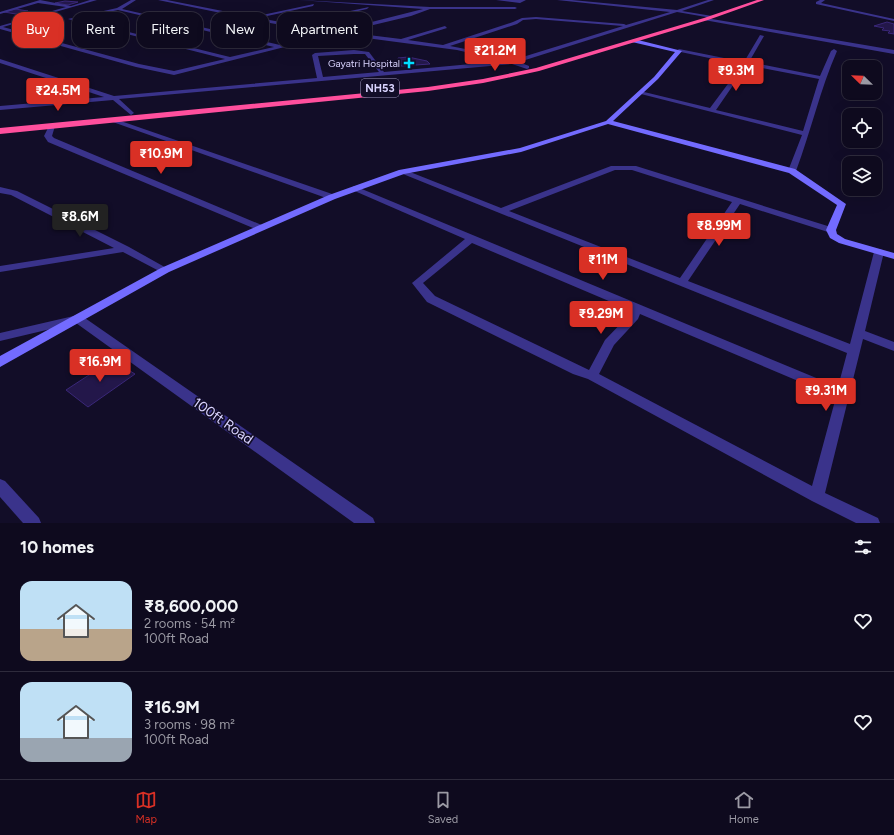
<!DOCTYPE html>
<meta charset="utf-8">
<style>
:root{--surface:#0e0a1e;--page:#171327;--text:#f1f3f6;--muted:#9b9aa4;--line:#2e2b3c;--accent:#d93025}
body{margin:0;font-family:Figtree,sans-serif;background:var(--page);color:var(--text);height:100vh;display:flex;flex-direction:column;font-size:15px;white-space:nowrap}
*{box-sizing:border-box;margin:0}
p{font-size:13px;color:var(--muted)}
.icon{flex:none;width:22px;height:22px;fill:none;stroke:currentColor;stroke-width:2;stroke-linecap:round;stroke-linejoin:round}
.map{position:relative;height:523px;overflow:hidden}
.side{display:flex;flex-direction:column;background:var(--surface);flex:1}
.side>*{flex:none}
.top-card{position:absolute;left:12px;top:12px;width:400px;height:36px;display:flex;gap:8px}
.needle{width:26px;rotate:293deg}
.fabs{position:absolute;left:842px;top:60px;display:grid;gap:8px}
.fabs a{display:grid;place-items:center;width:40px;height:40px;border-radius:8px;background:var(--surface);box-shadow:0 4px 16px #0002,0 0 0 1px var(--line);font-size:20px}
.price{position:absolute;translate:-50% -34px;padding:0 9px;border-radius:4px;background:var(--accent);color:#fff;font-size:13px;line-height:26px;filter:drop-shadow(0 1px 2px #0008)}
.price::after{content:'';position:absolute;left:50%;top:24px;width:12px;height:9px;margin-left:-6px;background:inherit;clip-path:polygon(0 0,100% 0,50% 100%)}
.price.on{background:#222;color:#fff}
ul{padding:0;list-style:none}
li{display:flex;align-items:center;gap:12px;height:100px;padding:0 20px}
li+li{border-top:1px solid var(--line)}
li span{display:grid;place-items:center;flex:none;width:112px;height:80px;border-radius:12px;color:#555}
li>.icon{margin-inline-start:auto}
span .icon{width:48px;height:48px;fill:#fffc;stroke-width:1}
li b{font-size:17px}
h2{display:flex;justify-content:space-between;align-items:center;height:48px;padding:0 20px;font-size:17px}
.pill{padding:0 14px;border-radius:12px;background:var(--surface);box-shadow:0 4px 16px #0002,0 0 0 1px var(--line);font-size:14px;line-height:36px}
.pill.on{background:var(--accent);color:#fff}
.tabs{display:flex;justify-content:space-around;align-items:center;height:56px;border-top:1px solid var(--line);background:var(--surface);font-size:11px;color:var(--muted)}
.tabs a{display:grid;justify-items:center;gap:2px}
.tabs .on{color:var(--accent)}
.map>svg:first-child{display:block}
.building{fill:#23174a;stroke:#3a2779}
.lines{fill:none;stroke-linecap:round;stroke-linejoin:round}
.lane{fill:#3a338b;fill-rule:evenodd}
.street{fill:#3a338b;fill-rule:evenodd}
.secondary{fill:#736bff;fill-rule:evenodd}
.highway{fill:#ff4f9d;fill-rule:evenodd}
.poi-dot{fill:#0df;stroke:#120d28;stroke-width:1.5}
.labels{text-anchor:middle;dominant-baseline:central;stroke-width:3.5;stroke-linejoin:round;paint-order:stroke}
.far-poi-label{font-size:10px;fill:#dad4ff;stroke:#120d28;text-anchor:end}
.shield{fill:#120d28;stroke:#9e98be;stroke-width:1}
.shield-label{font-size:11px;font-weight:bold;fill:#dad4ff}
.near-street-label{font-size:14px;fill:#dad4ff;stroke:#120d28}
</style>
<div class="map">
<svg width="894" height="523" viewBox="0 0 894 523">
<rect width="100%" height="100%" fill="#120d28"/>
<g class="building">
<polygon points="65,1 78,2 68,5 55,3"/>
<polygon points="15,9 28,11 16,14 4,12"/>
<polygon points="887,22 894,24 894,34 888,33 890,31 882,30 884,28 874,26"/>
<polygon points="408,57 427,61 430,64 401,66 398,58"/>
<polygon points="112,360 135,374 88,407 66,390"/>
</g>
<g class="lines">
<g class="lane">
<polygon points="820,0 825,0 821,3 894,19 894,21 816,4 816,2"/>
<polygon points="706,18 894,50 894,54 704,20"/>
</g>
<g class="street">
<path d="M40,0L71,6L90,0H97L3,27L139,64L174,71L225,59L68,19L117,8L131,0H136L122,9L280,45L329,33L270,23L158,0H167L253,17L314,4L313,6L258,18L292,24L294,23L369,7L367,9L296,25L336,31L423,9L299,0L430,7H515L517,8L515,9H430L411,16L344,32L401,39L445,26L447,28L408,40L443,45L513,22L522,18L536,17L624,24L626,25L670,12L557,0H572L677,10L708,0H714L682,11L712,16V18L677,12L519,62L529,66V68L527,69L512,64L119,99L133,112L134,113L131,115L113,100L0,110V106L104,97L0,63V59L114,96L317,78L312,55L315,53L354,50L369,52L384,72L504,61L457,50L336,34L174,75L136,67L0,29V26L66,7L38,3L0,14V12ZM118,10L274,47L230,57L76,19ZM536,19L623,26L513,60L481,52L450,46L517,24L523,20ZM354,54H365L379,72L323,77L318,56Z"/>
<polygon points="496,0 526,0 520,3"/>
<path d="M760,35L764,36L749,62L820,76L831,51L834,49L837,51C820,90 811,131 796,171L792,173L788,171L802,135L637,93L640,91L710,108L742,65L676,51L679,49L744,62ZM747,65L819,79L803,131L716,110Z"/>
<polygon points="112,118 335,195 336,197 335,199 329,199 110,121 109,120"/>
<polygon points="52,124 55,126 52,136 54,138 264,226 266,228 264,230 258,230 48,142 44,136 49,126"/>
<path d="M611,166H636L834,228L836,230L834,232H828L740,204L688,281L850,344L874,252L879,249L882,250L884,252L865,331L894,342V351L863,339L825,493L878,518L880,523H856L812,501L588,379L573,374L427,302L412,283L465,239L350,189L354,186L357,187L838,387L847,353L398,172L402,170H405L501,208ZM615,170H632L732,202L680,278L509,211ZM472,243L630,310L629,315L605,340L589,370L435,296L423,283ZM640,314L836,397L812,486L599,374L614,345L638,319Z"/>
<polygon points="0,187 17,191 129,247 170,270 169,272 161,272 123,252 0,272 0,266 114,248 11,195 0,193"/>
<polygon points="78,315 82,316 373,518 375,523 354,523 76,323 0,341 0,333"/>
<polygon points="0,479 5,481 39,518 41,523 23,523 0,497"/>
</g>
<polygon class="secondary" points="634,39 682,51 658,79 613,121 795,169 846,204 836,230 837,234 845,239 894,253 894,259 839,243 830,238 826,230 837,205 789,173 608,124 521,152 404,174 335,199 169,272 0,367 0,356 161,268 329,195 399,170 520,148 606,121 654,77 675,52 632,42 631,41"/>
<polygon class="highway" points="757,0 764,0 708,20 539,71 483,83 428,91 0,134 0,128 428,87 483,79 536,68 704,18"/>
</g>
<path class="poi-dot" d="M407 57h4v4h4v4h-4v4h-4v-4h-4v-4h4z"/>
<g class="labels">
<g class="far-poi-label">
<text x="400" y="63">Gayatri Hospital</text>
</g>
<rect class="shield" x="361" y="79" width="38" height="18" rx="3"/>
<g class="shield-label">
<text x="380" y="88">NH53</text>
</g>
<g class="near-street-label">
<text transform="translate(223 421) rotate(35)">100ft Road</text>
</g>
</g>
</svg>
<div class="fabs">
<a><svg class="needle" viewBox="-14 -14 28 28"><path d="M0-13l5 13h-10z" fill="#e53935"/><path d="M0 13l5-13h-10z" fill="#9b9aa4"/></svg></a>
<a><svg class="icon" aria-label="locate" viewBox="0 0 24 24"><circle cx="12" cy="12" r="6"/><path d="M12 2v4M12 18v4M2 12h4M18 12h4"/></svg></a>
<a><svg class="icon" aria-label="layers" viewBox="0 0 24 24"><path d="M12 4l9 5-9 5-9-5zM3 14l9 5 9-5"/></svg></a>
</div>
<b class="price" style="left:495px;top:72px">₹21.2M</b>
<b class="price" style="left:736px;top:92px">₹9.3M</b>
<b class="price" style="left:58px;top:112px">₹24.5M</b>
<b class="price" style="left:161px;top:175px">₹10.9M</b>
<b class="price on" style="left:80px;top:238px">₹8.6M</b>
<b class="price" style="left:719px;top:247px">₹8.99M</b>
<b class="price" style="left:603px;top:281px">₹11M</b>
<b class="price" style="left:601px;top:335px">₹9.29M</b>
<b class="price" style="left:100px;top:383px">₹16.9M</b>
<b class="price" style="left:826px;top:412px">₹9.31M</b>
<div class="top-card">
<a class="pill on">Buy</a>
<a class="pill">Rent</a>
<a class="pill">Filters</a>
<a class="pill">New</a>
<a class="pill">Apartment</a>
</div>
</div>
<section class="side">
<h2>10 homes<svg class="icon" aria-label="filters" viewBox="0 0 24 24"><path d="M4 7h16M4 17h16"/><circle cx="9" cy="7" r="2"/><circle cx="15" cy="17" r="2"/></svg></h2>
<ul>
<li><span style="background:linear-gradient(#bfe0f5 60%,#b9a48a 0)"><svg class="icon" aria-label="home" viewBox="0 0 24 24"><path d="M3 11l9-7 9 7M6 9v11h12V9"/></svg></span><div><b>₹8,600,000</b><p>2 rooms · 54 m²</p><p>100ft Road</p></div><svg class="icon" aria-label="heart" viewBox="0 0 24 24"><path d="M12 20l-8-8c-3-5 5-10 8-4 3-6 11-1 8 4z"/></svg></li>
<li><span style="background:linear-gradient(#bfe0f5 70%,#9aa5b1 0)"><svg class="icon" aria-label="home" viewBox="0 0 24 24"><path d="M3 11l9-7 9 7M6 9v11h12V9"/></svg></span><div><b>₹16.9M</b><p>3 rooms · 98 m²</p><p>100ft Road</p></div><svg class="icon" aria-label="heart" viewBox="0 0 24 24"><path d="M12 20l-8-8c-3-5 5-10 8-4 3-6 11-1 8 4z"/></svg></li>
</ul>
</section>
<nav class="tabs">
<a class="on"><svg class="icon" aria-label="map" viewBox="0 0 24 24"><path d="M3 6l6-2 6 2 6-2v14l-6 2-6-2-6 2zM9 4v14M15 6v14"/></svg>Map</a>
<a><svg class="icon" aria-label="saved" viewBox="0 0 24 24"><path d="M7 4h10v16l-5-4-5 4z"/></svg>Saved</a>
<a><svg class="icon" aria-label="home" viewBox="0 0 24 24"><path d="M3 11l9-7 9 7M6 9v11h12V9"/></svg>Home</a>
</nav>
